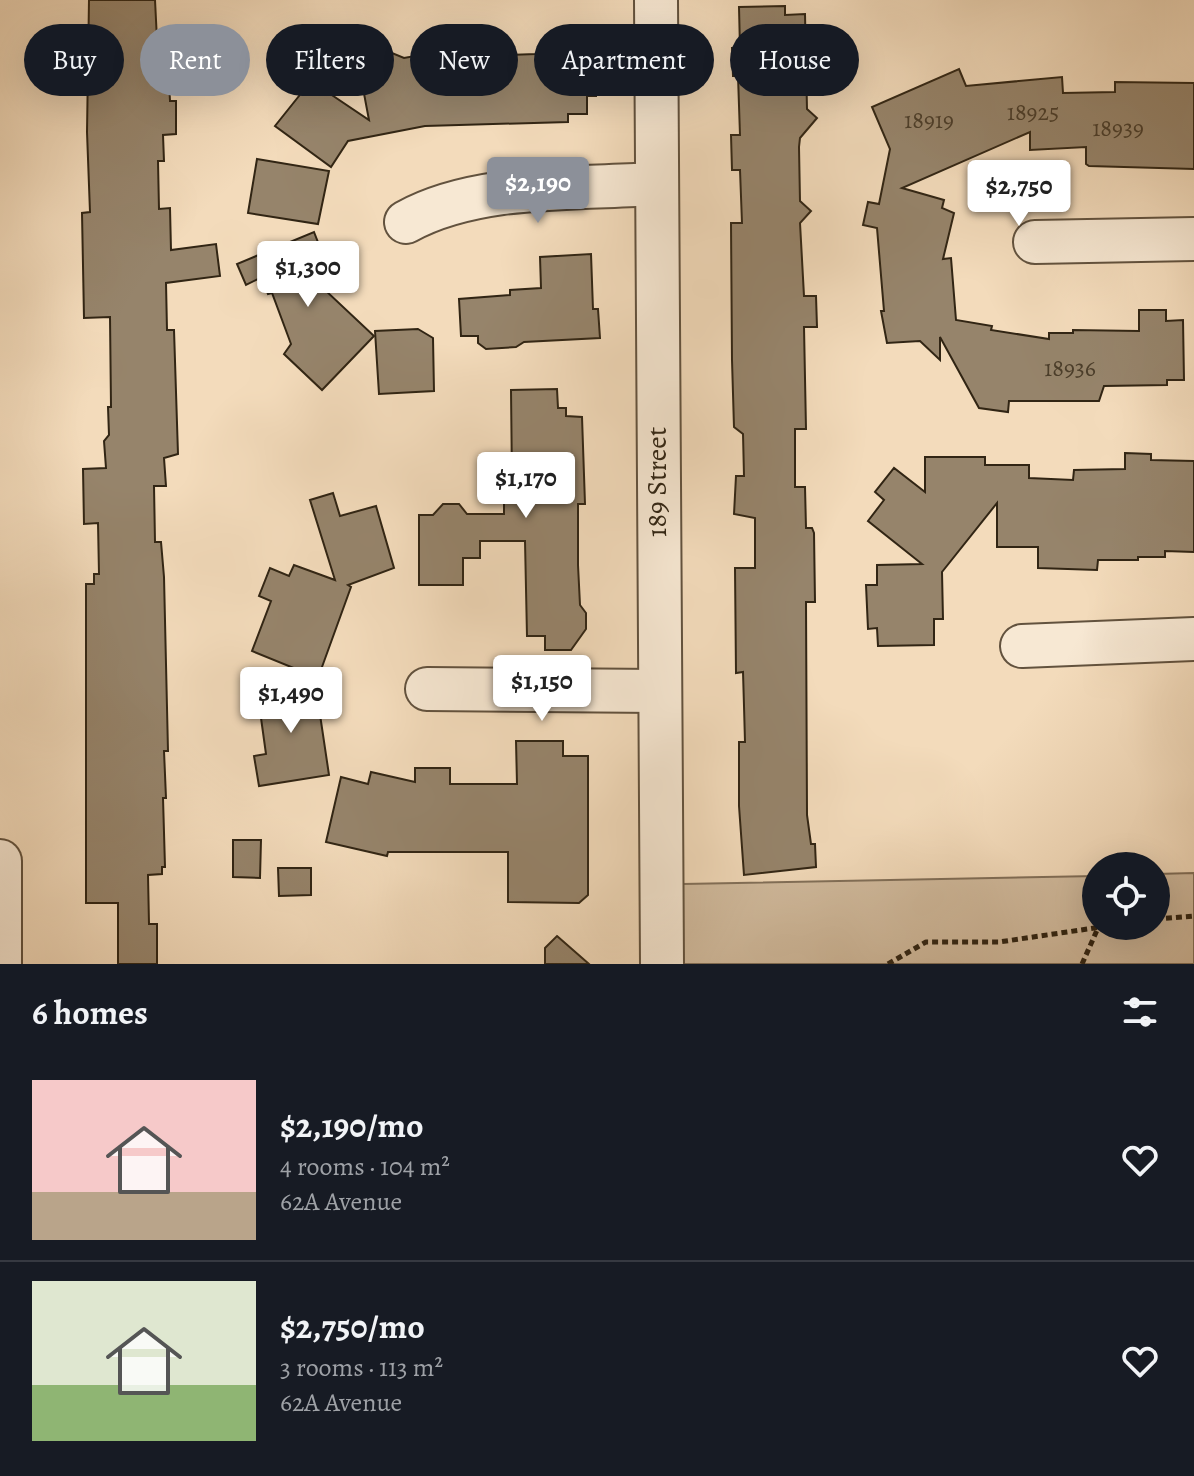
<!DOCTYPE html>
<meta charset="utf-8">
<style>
:root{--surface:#171b24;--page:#20242c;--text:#f1f3f6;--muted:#9ea1a6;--line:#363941;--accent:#8c9099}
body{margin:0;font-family:Alegreya,serif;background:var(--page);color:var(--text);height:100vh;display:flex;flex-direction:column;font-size:30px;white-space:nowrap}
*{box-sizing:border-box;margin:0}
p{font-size:26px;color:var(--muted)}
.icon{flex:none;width:44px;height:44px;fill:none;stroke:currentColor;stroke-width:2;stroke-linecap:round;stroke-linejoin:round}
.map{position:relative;height:964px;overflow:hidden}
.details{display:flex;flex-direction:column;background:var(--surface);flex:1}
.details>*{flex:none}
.banner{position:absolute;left:24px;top:24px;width:1146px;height:72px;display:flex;gap:16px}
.controls{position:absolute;left:1082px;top:852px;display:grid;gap:16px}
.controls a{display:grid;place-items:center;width:88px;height:88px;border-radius:50%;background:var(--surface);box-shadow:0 8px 32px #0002;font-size:40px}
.price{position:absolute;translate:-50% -68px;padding:0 18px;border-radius:8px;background:#fff;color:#222;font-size:26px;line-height:52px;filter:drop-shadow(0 2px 4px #0008)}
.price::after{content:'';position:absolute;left:50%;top:48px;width:24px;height:18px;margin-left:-12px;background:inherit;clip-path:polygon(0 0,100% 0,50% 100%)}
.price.current{background:var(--accent);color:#fff}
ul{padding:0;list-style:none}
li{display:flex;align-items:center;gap:24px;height:200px;padding:0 32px}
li+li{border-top:2px solid var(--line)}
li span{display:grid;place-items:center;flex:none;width:224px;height:160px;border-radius:0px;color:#555}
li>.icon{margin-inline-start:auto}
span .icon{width:96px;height:96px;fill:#fffc;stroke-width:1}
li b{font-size:34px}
h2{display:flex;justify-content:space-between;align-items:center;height:96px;padding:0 32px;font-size:34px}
.chip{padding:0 28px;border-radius:36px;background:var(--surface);box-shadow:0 8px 32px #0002;font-size:28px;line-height:72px}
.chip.current{background:var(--accent);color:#fff}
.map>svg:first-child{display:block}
.green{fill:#d2bc9f;stroke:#82705a;stroke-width:2}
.building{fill:#96846b;stroke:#312514;stroke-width:2}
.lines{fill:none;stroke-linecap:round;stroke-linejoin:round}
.minor-casing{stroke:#62523e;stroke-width:46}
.path{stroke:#312514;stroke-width:5;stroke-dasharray:6 4;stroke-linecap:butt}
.minor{stroke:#f7e8d3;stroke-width:42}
.labels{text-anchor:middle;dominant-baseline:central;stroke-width:7;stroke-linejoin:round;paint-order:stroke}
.number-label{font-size:24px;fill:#4a3d2a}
.street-label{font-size:28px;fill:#312514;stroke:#f7e8d3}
</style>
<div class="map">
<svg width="1194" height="964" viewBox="0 0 1194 964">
<rect width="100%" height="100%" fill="#f3dbbb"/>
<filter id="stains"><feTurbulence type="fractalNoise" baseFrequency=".0025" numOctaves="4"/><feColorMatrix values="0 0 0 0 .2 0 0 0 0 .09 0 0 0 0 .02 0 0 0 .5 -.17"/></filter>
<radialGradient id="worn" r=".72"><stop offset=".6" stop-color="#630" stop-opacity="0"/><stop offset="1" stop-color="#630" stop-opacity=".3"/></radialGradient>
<polygon class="green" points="1194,873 1194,964 683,964 683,884 1096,876 1096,926 1156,926 1156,874"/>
<g class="building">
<polygon points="89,0 155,0 158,60 168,60 170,101 176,101 176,134 163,135 164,161 158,161 159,209 170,208 171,250 216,244 220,276 166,283 167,330 174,330 178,454 164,458 166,486 154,486 155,542 161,542 164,577 168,751 164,751 166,798 163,798 165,867 162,867 162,874 148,875 149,924 157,924 157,964 118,964 118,903 86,903 86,584 94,584 94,574 99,574 98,523 84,524 83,469 106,468 104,441 109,435 108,407 111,407 110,317 84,318 82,213 90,212 87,132"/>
<polygon points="785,6 785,15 805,14 807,109 817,118 800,138 799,147 800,201 811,211 800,223 804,296 816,296 817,327 804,327 806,429 795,429 795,487 805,487 806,528 812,528 814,533 815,602 806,602 807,815 811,844 815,844 816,867 744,875 739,806 739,742 745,742 744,706 743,672 736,673 735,568 755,568 755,518 734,514 736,476 744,476 743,434 734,427 732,360 731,223 742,223 740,170 732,170 731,135 740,135 738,76 733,76 732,48 740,48 739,7"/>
<polygon points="566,36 582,53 595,53 596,96 587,96 587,114 568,114 568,122 425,126 348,141 331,167 275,126 311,81 369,120 359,67 377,64 382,54 392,53 404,58 443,51 443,47 480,46 481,56 536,54 552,52"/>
<polygon points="959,69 966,86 1062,77 1063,93 1115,92 1115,82 1194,83 1194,169 1089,166 1086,164 1086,147 1030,150 1030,132 902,188 944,200 942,208 954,213 943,259 951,258 956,320 992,326 991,330 1049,339 1049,333 1073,333 1073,330 1139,331 1139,310 1166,310 1166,321 1183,320 1184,380 1167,380 1167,385 1104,386 1099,401 1009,401 1008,412 979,408 940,337 940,360 920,341 887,343 881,311 884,311 877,228 863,225 868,202 879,204 890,149 872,107"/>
<polygon points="257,159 329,171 318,224 248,213"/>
<polygon points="314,232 328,268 309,275 374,336 322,390 284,354 291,344 272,293 268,294 262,277 246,285 237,264"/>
<polygon points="591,254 593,309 598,309 600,338 524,342 516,347 486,349 478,343 478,336 461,336 459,299 510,295 510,290 541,288 540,257"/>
<polygon points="418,329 433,338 434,391 379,394 375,331"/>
<polygon points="557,389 558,408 566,408 566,416 582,417 585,504 578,504 578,565 580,605 586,613 586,629 571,650 545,650 545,636 527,636 525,541 480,541 480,558 463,558 463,585 419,585 419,515 433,515 443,504 459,504 467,514 504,514 504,480 512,480 511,390"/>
<polygon points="1125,453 1151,454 1151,460 1194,461 1194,552 1165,551 1165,557 1138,557 1138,560 1098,560 1097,570 1038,568 1038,547 997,547 997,503 942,572 943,619 934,619 934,645 878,646 877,628 868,629 866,585 877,585 877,565 922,564 868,521 884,500 875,492 894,468 925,492 925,457 985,457 985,465 1029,465 1029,478 1073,480 1074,470 1125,469"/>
<polygon points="333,493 340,516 376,506 394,568 348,585 351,587 318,678 252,651 271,601 259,596 270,568 289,576 294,565 335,580 310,500"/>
<polygon points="315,681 329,775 259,786 254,756 266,754 257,689"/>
<polygon points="516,741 563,741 563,756 588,756 588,895 579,903 508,902 508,852 388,852 387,856 326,842 341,777 368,784 371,772 415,782 415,768 450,768 450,784 517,784"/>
<polygon points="233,840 261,840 260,878 233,877"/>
<polygon points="278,868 311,868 311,895 279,896"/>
<polygon points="557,936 589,964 545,964 545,948"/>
</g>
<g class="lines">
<g class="minor-casing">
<g id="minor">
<polyline points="656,0 662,964"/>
<path d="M406,222C476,183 577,189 656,184"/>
<polyline points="1035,242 1194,239"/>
<polyline points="1022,646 1194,639"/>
<polyline points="427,689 658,691"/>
<polyline points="0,861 0,964"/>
</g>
</g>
<g class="path">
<polyline points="1156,919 1194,916"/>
<polyline points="888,964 926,942 999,942 1108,926"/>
<polyline points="1082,964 1098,928"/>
</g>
<use href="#minor" class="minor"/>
</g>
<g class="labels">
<g class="number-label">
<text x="1033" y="112">18925</text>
<text x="929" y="120">18919</text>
<text x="1118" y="128">18939</text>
<text x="1070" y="368">18936</text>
</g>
<g class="street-label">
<text transform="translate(657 482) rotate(-90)">189 Street</text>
</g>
</g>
<rect width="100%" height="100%" filter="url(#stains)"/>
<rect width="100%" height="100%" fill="url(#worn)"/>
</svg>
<div class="controls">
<a><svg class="icon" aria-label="locate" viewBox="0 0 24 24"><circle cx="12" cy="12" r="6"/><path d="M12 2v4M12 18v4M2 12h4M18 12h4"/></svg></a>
</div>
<b class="price current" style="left:538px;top:225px">$2,190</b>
<b class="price" style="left:1019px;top:228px">$2,750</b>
<b class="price" style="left:308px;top:309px">$1,300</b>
<b class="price" style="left:526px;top:520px">$1,170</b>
<b class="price" style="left:542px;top:723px">$1,150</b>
<b class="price" style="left:291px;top:735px">$1,490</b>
<div class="banner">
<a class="chip">Buy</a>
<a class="chip current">Rent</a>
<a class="chip">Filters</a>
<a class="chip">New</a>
<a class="chip">Apartment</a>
<a class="chip">House</a>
</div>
</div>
<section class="details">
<h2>6 homes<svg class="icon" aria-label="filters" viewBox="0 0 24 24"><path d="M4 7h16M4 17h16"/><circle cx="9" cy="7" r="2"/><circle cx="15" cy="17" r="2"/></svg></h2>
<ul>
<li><span style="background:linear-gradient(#f6c9c9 70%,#b9a48a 0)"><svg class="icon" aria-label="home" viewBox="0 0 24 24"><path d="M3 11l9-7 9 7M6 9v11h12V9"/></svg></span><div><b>$2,190/mo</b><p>4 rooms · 104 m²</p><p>62A Avenue</p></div><svg class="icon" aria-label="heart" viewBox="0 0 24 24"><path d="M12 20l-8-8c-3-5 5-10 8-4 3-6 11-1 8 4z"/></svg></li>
<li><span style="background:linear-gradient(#dfe7d0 65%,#8fb573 0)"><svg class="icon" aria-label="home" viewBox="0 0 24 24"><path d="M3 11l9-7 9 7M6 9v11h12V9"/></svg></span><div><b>$2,750/mo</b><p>3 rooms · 113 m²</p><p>62A Avenue</p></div><svg class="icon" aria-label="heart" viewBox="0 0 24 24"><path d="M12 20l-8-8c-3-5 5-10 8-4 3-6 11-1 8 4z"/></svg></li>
</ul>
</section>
